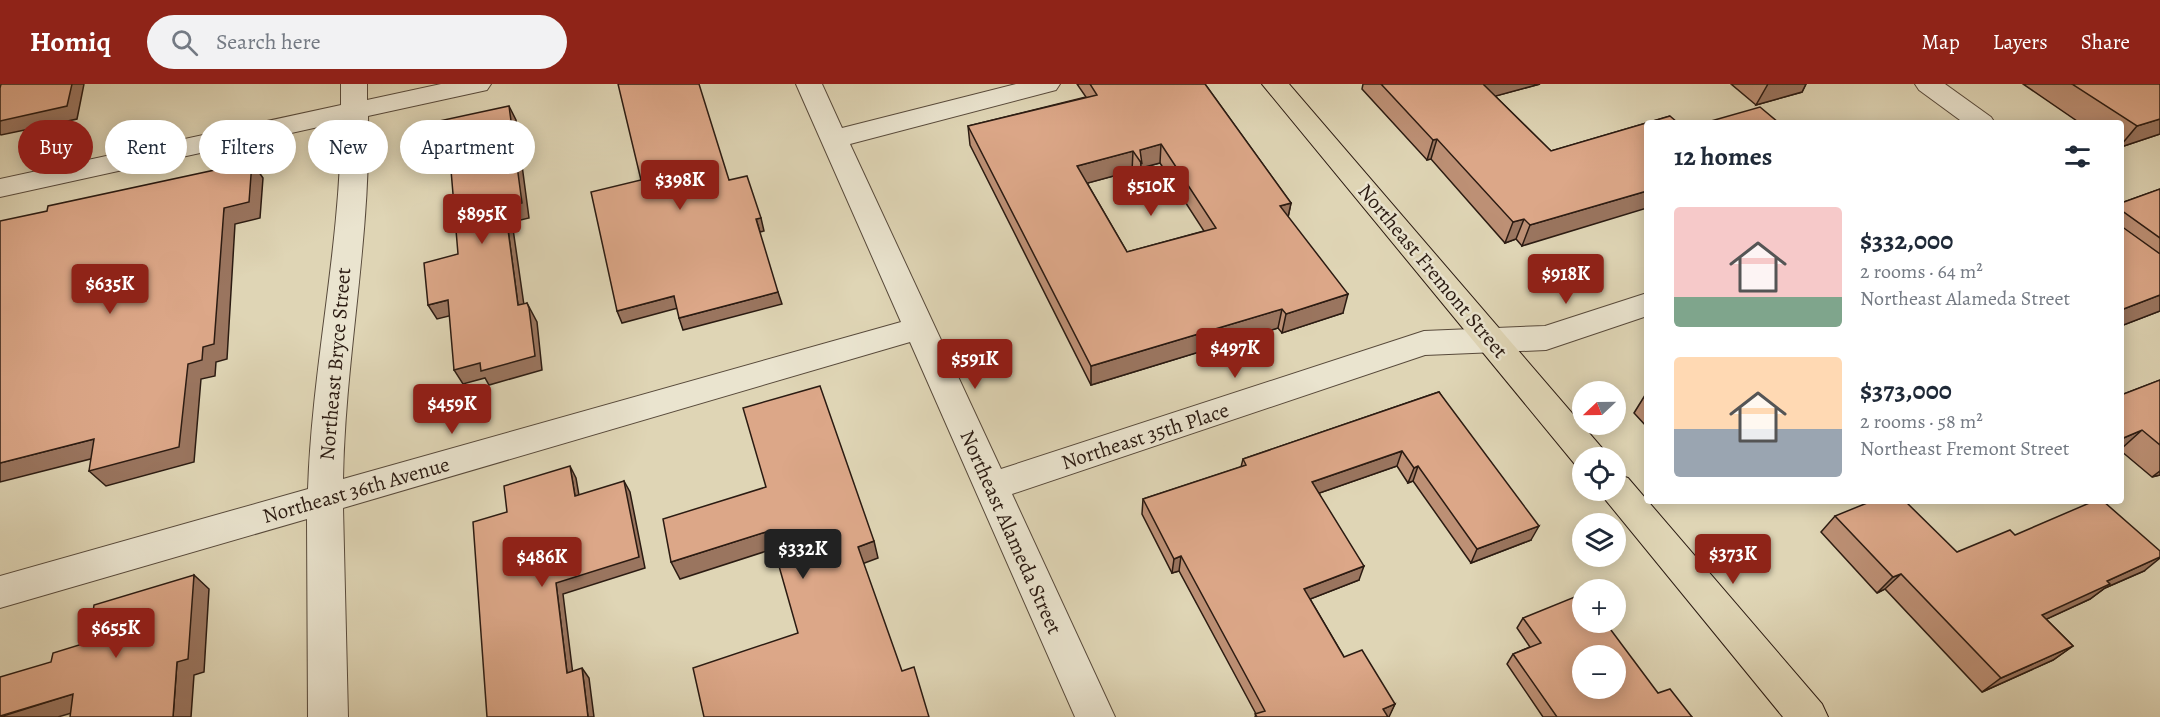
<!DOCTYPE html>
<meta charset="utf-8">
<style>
:root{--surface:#fff;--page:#f2f2f3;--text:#1f2937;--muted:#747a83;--accent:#8f2418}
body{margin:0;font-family:Alegreya,serif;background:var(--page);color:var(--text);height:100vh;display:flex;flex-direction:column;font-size:22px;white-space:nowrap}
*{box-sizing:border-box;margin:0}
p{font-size:20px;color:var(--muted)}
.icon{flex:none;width:33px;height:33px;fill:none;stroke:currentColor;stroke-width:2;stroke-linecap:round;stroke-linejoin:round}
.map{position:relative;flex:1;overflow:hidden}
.sheet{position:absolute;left:1644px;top:36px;width:480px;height:384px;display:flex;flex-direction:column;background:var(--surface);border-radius:6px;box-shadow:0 3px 15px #0003}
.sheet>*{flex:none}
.hud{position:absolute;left:18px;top:36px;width:570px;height:54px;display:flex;gap:12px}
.needle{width:39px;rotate:248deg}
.buttons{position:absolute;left:1572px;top:297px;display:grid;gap:12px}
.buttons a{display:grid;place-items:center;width:54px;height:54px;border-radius:50%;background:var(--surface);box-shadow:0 3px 15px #0003;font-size:30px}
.price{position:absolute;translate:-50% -51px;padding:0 14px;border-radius:6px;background:var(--accent);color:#fff;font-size:20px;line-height:39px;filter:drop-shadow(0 2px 3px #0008)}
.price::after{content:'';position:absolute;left:50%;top:36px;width:18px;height:14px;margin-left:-9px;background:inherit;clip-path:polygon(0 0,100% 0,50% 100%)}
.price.active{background:#222;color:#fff}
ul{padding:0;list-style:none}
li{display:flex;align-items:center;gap:18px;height:150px;padding:0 30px}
li span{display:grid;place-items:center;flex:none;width:168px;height:120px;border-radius:6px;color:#555}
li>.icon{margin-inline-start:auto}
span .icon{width:72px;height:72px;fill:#fffc;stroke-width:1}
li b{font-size:26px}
h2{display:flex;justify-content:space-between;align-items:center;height:72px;padding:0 30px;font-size:26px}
.tag{padding:0 21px;border-radius:27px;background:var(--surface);box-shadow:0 3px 15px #0003;font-size:21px;line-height:54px}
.tag.active{background:var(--accent);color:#fff}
header{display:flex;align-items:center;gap:36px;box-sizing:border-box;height:84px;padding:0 30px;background:var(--accent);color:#fff}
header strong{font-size:28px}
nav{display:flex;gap:33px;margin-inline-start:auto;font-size:21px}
.search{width:420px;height:54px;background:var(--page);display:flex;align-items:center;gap:15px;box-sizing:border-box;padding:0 21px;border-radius:33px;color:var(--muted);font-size:22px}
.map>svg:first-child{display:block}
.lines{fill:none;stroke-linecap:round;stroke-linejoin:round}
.minor-casing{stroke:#584a3b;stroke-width:2}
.major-casing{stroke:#2b1b12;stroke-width:2}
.minor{fill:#eae4cf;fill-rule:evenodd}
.major{fill:#dfd5b5;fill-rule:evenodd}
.wall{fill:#bd9075;stroke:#2b1b12;stroke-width:1.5;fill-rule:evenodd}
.shaded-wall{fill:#9a755f;stroke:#2b1b12;stroke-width:1.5}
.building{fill:#dca788;stroke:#2b1b12;stroke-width:1.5;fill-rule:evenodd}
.labels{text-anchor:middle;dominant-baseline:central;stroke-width:5;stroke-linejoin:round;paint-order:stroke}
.street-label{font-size:21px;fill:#2b1b12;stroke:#eae4cf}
</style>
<header>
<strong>Homiq</strong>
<div class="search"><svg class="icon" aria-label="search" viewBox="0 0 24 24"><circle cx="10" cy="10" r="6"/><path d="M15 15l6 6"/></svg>Search here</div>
<nav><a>Map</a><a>Layers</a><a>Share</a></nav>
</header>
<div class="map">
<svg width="2160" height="633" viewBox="0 0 2160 633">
<rect width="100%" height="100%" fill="#dfd5b5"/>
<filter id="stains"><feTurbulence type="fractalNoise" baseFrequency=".00333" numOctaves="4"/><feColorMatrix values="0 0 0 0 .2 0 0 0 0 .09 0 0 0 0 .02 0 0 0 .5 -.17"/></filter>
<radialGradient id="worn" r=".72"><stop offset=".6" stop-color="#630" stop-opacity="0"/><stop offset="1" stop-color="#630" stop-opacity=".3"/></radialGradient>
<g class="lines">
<g class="minor-casing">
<g id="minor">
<path d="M341,0H367V16L441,0H491L487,6L368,32C371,154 345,274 343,395L901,238L796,0H822L842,44L1016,0H1060L1056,6L850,60L1001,385L1424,247L1545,242L1647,209V232L1546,266L1425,271L1012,410L1115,633H1075L910,258L343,424L348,633H308L307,435L0,524V492L308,405C312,282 341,161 341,38L0,113V95L341,21Z"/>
<polygon points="1915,0 1945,0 1991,33 1995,39 1964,39 1919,6"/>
</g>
</g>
<g class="major-casing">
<g id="major">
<polygon points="1262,0 1289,0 1602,364 1607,374 1582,374 1582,385 1578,384"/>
<polygon points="1616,390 1628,394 1822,620 1828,633 1783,633 1604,414 1600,406 1616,406"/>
</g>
</g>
<use href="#minor" class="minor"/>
<use href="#major" class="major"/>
</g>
<g class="wall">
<path d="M1077,0H1205L1291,119L1288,133L1343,229L1282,249L1278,244L1091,301L970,61L968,42L1086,13ZM1160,79L1204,147L1127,168L1087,99L1132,87L1141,99V84Z"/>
<polygon points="1363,0 1540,0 1495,12 1551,67 1670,32 1522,162 1516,155 1505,159 1431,75 1427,76 1362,5"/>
<polygon points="1731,0 1806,0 1802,8 1756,21"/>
<polygon points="2023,0 2160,0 2160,50 2121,63 2121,39 2080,39"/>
<polygon points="2160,105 2160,227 2121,242 2121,119"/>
<polygon points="2160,296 2160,391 2152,393 2121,367 2121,311"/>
<polygon points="1439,308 1531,456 1471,479 1413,397 1408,399 1397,382 1319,409 1359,496 1310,515 1344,573 1395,620 1388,633 1255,633 1256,630 1179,487 1172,489 1142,430 1143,415 1241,383 1243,375"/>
<polygon points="1647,308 1647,343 1634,329"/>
<polygon points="1835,432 1957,468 2015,451 2144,487 2105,504 2090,515 2046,535 2073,562 2053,576 1982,608 1885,505 1877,509 1821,448"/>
<polygon points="1523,534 1658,609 1692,633 1543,633 1507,580 1513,570 1530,563 1517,544"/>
</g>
<g class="shaded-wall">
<polygon points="72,0 84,0 77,35 1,51 0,50 0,37"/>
<polygon points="1480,0 1540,0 1474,18"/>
<polygon points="1768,0 1806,0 1802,8 1756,21"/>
<polygon points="509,22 516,36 529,134 512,138 526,235 518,221 505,123"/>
<polygon points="2160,35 2160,50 2121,63 2121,61 2137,42"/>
<polygon points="1437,55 1431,75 1427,76 1433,56"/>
<polygon points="1161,60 1160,79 1141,84 1140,66"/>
<polygon points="1133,67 1132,87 1077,102 1077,82"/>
<polygon points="450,74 452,90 444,75"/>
<polygon points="252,78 263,94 260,134 235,140 227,275 216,278 215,292 201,295 194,378 106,402 89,387 203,263 224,124"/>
<polygon points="1647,107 1647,124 1522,162 1530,141"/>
<polygon points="1291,119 1287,138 1280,122"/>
<polygon points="761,134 764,147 760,148 756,135"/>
<polygon points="1524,135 1516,155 1505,159 1513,138"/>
<polygon points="778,208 782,220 683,246 679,234"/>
<polygon points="1348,210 1343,229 1282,249 1286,230"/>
<polygon points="2160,211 2160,227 2121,242 2121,226"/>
<polygon points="674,212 678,224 622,239 617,227"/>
<polygon points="448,216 457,230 437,235 428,221"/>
<polygon points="527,219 537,238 542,286 489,301 485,294 463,300 454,286"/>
<polygon points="1282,225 1278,244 1091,301 1091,282"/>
<polygon points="2142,346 2121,365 2121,355"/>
<polygon points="94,355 110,370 0,398 0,379"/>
<polygon points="1402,367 1397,382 1308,413 1312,398"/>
<polygon points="570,382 576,394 581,423 575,412"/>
<polygon points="1418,382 1413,397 1408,399 1414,384"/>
<polygon points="2160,387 2160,391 2152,393"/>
<polygon points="624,397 630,408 645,484 563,510 574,599 567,589 556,499"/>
<polygon points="1539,442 1531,456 1471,479 1477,465"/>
<polygon points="769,447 776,464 680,495 671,478"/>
<polygon points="874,457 878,474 862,480 858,463"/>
<polygon points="1181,472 1179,487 1172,489 1174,475"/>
<polygon points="2160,473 2160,474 2144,487 2105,504 2090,515 2023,546 2042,531 2107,497"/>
<polygon points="1364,482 1359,496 1300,519 1304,505"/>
<polygon points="1901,490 1885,505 1877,509 1893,493"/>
<polygon points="194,491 209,505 204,588 194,591 191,633 173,633 177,578"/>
<polygon points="2073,562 2053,576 1982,608 2001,594"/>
<polygon points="582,584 589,594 594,633 588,633"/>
<polygon points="73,610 92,623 58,633 0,633"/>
<polygon points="1395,620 1389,633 1379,633 1383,625"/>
</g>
<g class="building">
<polygon points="1,0 72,0 67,22 0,37 0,4"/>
<polygon points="618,0 699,0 729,96 747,92 761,134 756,135 778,208 679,234 674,212 617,227 591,108 641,96"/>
<path d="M1090,0H1205L1291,119L1280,122L1348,210L1286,230L1282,225L1091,282L968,42L1097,11ZM1161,60L1216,144L1127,168L1077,82L1133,67L1142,80L1140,66Z"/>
<polygon points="1381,0 1483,0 1551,67 1670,32 1678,39 1647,39 1647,107 1530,141 1524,135 1513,138 1437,55 1433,56"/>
<polygon points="2072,0 2160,0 2160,35 2137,42"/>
<polygon points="509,22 522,119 505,123 518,221 527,219 529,224 535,272 481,287 480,279 454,286 448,216 428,221 424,179 458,170 450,74 444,75 439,37"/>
<polygon points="1760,23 1779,39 1704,39"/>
<polygon points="252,78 249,118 224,124 214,260 203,263 202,276 188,280 179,363 89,387 94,355 0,379 0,137 47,127 48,122"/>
<polygon points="2160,105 2160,154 2121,126 2121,119"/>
<polygon points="2121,142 2160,170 2160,211 2121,226"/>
<polygon points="2160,296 2160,361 2142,346 2121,355 2121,311"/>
<polygon points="820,302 874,457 858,463 902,587 914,583 929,633 704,633 693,584 798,549 769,447 671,478 663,435 766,403 743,324"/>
<polygon points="1439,308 1539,442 1477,465 1418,382 1414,384 1402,367 1312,398 1364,482 1304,505 1344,573 1362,566 1395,620 1383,625 1388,633 1257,633 1255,630 1265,627 1181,472 1174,475 1143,415 1246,381 1243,375"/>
<polygon points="570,382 575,412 624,397 639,473 556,499 567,589 582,584 588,633 487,633 473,438 507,428 504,402"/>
<polygon points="1872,417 1905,417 1957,468 2010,446 2015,451 2094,417 2103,417 2160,467 2160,473 2107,497 2110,500 2042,531 2073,562 2001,594 1901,490 1893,493 1835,432"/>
<polygon points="194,491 188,575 177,578 173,633 70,633 73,610 0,632 0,593 51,578 53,569 89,558 94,521"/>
<path d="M1582,510V538H1605L1658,609L1670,605L1692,633H1557L1513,570L1541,559L1523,534ZM1582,572H1616V604H1582Z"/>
</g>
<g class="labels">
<g class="street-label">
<text transform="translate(1433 187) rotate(50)">Northeast Fremont Street</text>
<text transform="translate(335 280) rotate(-85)">Northeast Bryce Street</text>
<text transform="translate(1145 352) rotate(-18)">Northeast 35th Place</text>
<text transform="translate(356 406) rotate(-16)">Northeast 36th Avenue</text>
<text transform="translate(1011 448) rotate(66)">Northeast Alameda Street</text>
</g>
</g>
<rect width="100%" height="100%" filter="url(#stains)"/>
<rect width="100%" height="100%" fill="url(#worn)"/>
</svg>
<div class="buttons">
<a><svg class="needle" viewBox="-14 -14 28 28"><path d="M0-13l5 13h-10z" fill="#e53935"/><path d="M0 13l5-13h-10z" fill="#747a83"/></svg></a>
<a><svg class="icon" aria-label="locate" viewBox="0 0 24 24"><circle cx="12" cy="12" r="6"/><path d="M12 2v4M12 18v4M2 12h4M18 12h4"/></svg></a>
<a><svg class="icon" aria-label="layers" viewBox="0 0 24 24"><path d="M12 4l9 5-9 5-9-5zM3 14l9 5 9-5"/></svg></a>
<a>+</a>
<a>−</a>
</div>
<b class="price" style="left:680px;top:127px">$398K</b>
<b class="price" style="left:1151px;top:133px">$510K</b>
<b class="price" style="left:482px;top:161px">$895K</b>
<b class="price" style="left:1566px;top:221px">$918K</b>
<b class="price" style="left:110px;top:231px">$635K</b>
<b class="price" style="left:1235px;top:295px">$497K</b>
<b class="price" style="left:975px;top:306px">$591K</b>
<b class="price" style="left:452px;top:351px">$459K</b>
<b class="price active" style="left:803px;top:496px">$332K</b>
<b class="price" style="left:1733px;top:501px">$373K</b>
<b class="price" style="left:542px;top:504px">$486K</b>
<b class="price" style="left:116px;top:575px">$655K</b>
<div class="hud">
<a class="tag active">Buy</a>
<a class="tag">Rent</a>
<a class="tag">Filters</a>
<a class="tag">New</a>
<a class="tag">Apartment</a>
</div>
<section class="sheet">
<h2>12 homes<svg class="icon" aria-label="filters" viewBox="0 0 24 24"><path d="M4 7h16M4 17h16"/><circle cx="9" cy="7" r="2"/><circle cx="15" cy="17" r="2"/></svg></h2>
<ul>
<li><span style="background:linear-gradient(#f6c9c9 75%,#7fa58c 0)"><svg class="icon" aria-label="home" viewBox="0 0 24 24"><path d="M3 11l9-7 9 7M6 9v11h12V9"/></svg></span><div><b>$332,000</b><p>2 rooms · 64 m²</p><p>Northeast Alameda Street</p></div></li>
<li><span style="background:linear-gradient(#ffd9b3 60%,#9aa5b1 0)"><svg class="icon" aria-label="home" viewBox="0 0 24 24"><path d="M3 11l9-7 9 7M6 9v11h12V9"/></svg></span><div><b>$373,000</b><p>2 rooms · 58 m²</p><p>Northeast Fremont Street</p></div></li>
</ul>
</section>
</div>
